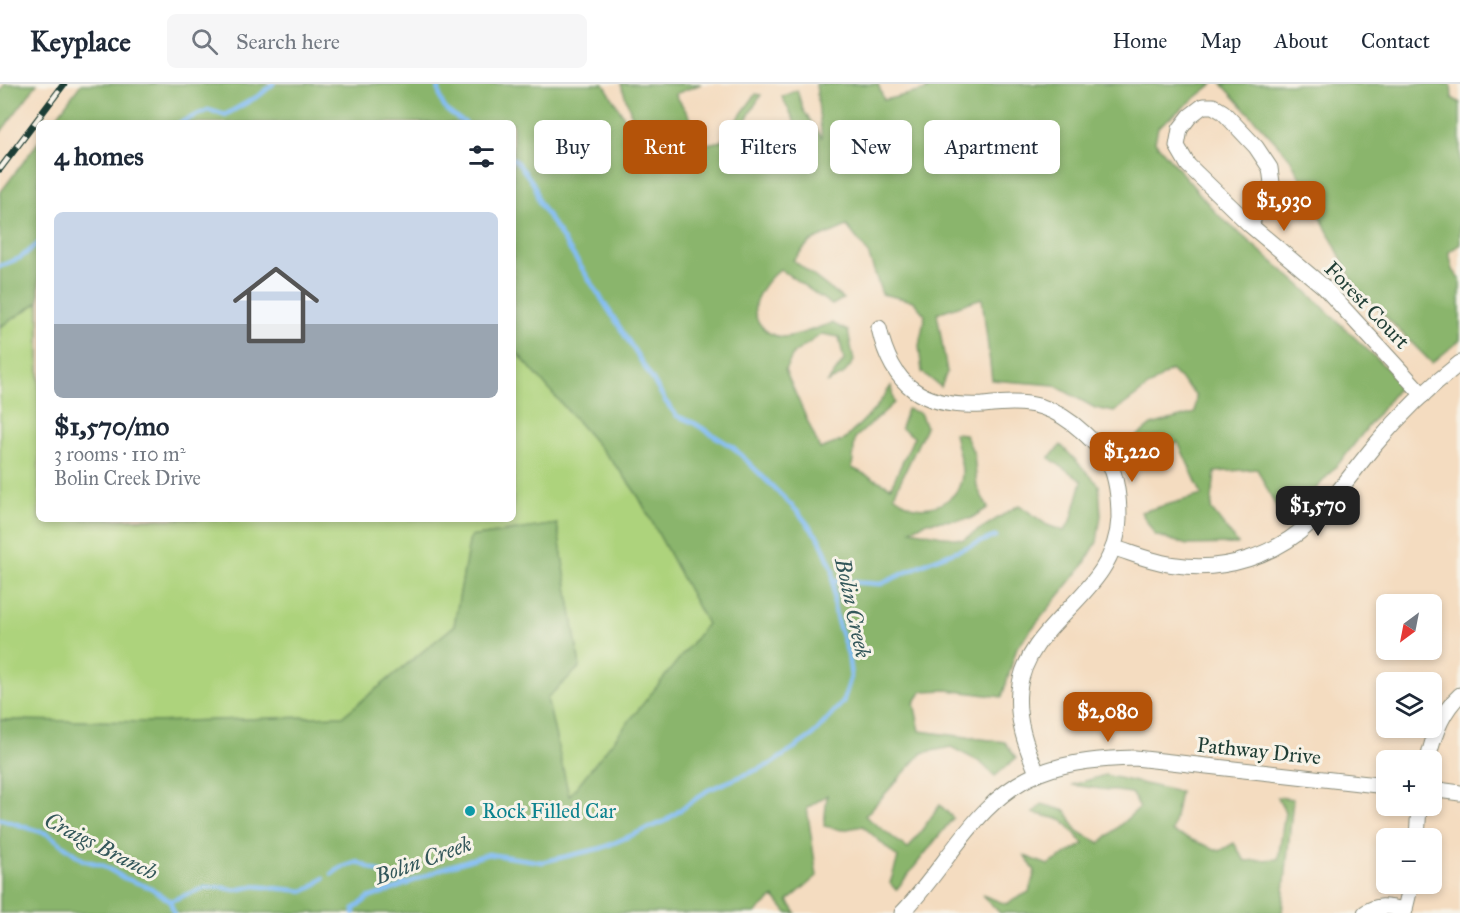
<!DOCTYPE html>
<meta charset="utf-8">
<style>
:root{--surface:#fff;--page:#f6f6f7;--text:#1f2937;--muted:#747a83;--line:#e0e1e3;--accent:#b45309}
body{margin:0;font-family:"IM FELL Great Primer",serif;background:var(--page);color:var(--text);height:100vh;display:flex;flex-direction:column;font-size:22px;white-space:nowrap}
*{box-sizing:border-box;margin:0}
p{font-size:20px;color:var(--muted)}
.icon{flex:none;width:33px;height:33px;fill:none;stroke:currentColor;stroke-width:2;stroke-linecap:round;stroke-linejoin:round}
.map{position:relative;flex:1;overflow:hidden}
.details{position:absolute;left:36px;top:36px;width:480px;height:402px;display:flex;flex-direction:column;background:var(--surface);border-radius:9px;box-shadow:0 3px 9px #0003}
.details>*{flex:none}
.hud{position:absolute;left:534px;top:36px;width:570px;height:54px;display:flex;gap:12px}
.needle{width:39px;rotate:212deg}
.buttons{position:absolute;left:1376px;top:510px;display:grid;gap:12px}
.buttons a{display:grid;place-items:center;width:66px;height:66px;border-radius:9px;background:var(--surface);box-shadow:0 3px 9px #0003;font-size:30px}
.price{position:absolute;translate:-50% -51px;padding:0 14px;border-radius:12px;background:var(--accent);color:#fff;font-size:20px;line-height:39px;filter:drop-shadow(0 2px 3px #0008)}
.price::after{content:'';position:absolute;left:50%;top:36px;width:18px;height:14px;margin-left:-9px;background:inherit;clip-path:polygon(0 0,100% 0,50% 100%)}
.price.selected{background:#222;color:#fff}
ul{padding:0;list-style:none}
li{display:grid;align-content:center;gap:12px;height:318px;padding:0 18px}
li+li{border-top:2px solid var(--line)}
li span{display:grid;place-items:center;height:186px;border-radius:9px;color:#555}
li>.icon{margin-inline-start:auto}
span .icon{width:108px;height:108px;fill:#fffc;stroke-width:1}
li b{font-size:26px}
h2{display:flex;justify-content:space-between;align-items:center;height:72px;padding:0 18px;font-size:26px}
.chip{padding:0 21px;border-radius:9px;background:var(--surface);box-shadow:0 3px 9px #0003;font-size:21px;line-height:54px}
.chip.selected{background:var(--accent);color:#fff}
header{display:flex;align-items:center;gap:36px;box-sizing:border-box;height:84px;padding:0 30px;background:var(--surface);border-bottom:2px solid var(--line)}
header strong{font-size:28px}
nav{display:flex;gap:33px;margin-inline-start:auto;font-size:21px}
.search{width:420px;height:54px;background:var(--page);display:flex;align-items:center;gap:15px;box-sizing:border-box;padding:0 21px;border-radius:9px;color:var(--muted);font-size:22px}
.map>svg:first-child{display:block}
.green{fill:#add37c;stroke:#668858;stroke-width:1.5}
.forest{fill:#8ab56c;stroke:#547950;stroke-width:1.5}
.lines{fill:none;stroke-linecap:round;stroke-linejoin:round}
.stream{stroke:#83bdf4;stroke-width:4.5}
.street-casing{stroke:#8a8c7a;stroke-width:17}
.street{stroke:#fff;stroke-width:15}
.rail-casing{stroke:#1f3d34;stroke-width:7}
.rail{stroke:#f7f3e8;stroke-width:4.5;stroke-dasharray:14;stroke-linecap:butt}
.culture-dot{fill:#0f9aa8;stroke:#f7f3e8;stroke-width:2}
.labels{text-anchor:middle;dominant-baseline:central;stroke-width:6;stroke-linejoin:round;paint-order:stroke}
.street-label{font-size:21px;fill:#1f3d34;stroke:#f7f3e8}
.culture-label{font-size:21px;fill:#0d838f;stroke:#f7f3e8;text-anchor:start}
.water-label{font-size:22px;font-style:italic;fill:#33575a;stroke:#f7f3e8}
</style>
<header>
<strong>Keyplace</strong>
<div class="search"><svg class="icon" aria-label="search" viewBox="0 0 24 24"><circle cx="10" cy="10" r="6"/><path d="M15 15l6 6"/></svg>Search here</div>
<nav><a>Home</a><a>Map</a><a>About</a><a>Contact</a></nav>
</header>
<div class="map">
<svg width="1460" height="829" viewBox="0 0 1460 829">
<rect width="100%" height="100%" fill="#f7f3e8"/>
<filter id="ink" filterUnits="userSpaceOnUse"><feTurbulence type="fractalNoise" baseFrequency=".0167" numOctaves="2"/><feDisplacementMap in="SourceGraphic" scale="12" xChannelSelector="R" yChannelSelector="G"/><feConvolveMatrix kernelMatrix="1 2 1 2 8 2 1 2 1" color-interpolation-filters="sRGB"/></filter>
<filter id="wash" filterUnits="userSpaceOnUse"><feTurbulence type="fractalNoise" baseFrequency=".008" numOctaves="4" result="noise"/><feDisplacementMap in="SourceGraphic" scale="24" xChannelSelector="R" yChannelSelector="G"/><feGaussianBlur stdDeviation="1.35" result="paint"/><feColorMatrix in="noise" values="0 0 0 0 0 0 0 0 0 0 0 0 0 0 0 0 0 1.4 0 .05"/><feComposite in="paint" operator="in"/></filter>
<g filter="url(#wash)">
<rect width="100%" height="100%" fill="#f4dcc0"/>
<polygon class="green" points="39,218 39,435 513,435 513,264 622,389 638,412 707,540 569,713 547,614 580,583 557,440 470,453 454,542 343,632 154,638 0,636 0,243"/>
<g class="forest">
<polygon points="5,0 37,0 0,49 0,8"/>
<path d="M81,0H604L642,62L621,0H701L675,10L707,60L721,57L756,10L761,11L732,59L774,84L794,70V36L782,13L797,6L803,26L822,54L816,0H878L884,16L927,6L926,0H1213L1158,43L1155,58L1217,130L1301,202L1402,299L1345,372L1285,440L1257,385L1215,388L1211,425L1238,460L1187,461L1155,451L1141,428L1202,411L1178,358L1151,367L1141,382L1130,378V358L1151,341L1195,329L1196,311L1171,286L1114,328L1095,324L1054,301L992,296L982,214L937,229L947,288L941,303L922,288L919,262L925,231L913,217L882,210L868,169L847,142L810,158L793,176L843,215L832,221L780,185C770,193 762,203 757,214C749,233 764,252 783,253C796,253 819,243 832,239L848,247L854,277L843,291L828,298L844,276L839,253L822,250L794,269L785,286L820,365L844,356L875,325L891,302L894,319L855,354L852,384L891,403L914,353L901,344L907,325L920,329L926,343L894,411C900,415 907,422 914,423C939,427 963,412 962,386C961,374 956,361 954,349L965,350L974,370L977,403L988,424L970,435L927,438L911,446L963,456L1019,421L1047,441L1064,447L1071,437L1082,397L1049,374L1061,361L1099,401L1101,431L1097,458L1083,482L1017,563L1002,613L947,606L922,607L914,619L920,647L1005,658L1016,674L995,692L980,678L951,663L922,669L865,732L908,765L940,721L953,734L896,806L890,799L898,774L863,742L842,746L824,742L827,711L807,724L817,792L788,817L796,829H787L774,813L755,829H0V636L154,638L343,632L454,542L470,453L557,440L580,583L547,614L569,712L707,540L638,412L622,389L513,264V39H52Z"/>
<polygon points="1222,0 1451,0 1452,14 1460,19 1460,160 1449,168 1453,186 1460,195 1460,256 1432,279 1356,203 1290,74"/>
<polygon points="39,57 39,218 0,243 0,109"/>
<polygon points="1105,691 1180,708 1172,748 1220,767 1234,759 1245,777 1278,775 1285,728 1277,713 1293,715 1282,829 1000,829 982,811 1006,820 1029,808 1035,787 1025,772 1048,781 1084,760 1063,736 1033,729 1042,720 1066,727 1077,747 1100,759 1140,723 1131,709 1072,701"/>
</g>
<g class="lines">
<g class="stream">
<path d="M438,0C440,23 446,29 466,39"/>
<polyline points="179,39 208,26 225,31 260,11 273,0"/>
<polyline points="0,182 20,174 39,159"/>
<polyline points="833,497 881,500 930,477 996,452"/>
<polyline points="0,735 48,750 83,776 102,781 124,794 151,804 170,817"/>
<polyline points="332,790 340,784 357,778 407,800"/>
<polyline points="170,817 204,804 220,803 236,806 255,802 303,807 311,804 324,794"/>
<polyline points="170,817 174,829"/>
<path d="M354,829V825L368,814L394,805L444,784L488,770L542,778L602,764L665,737L708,706L771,680L813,651L843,618L851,593L848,570L838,540L834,524L833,486L820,456L798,428L734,364L694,339L677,332L666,318C626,251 583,186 540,120C537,115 537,109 535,103C533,98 517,77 513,75"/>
</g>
</g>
</g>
<g filter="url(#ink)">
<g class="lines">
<g class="street-casing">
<g id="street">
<polyline points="1250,141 1272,99 1270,84 1256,63 1223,28 1213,22 1203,22 1190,32 1180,45 1177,62 1188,81 1250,141 1324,203 1423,311"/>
<path d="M879,244C892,303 923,324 983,321C1003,319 1022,317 1042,323C1058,328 1072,338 1084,349C1094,358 1104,368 1110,380C1117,396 1119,416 1119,434C1116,512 1027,535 1019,606C1016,636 1026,662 1037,689"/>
<path d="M1115,464C1134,470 1155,479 1176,481C1224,488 1275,472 1311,438C1335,415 1353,387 1375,361C1400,331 1429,303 1460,279"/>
<path d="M1428,676C1433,653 1441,628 1460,611"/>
<polyline points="1431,705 1460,709"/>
<polyline points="1417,754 1419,722"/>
<path d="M902,829C947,783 977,713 1040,689C1070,677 1104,675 1135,674L1386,702"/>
<path d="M1365,829C1378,819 1390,823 1405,826"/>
<polyline points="1404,829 1411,800"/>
</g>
</g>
<use href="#street" class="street"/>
<g class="rail-casing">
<polyline id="rail" points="0,85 64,0"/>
</g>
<use href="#rail" class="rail"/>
</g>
</g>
<circle class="culture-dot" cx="470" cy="727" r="6"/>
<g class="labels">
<g class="street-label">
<text transform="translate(1367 221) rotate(46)">Forest Court</text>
<text transform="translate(1259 667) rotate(6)">Pathway Drive</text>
</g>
<g class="culture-label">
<text x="482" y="727">Rock Filled Car</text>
</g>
<g class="water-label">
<text transform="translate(853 524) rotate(78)">Bolin Creek</text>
<text transform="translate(101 762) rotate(27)">Craigs Branch</text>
<text transform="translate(423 776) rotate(-20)">Bolin Creek</text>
</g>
</g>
</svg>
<div class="buttons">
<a><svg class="needle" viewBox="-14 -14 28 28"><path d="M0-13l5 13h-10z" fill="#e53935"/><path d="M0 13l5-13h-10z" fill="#747a83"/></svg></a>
<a><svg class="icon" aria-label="layers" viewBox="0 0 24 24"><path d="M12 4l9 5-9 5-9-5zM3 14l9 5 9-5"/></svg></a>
<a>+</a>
<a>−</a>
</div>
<b class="price" style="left:1284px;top:148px">$1,930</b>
<b class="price" style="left:1132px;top:399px">$1,220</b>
<b class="price selected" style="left:1318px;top:453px">$1,570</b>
<b class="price" style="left:1108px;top:659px">$2,080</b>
<div class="hud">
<a class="chip">Buy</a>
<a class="chip selected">Rent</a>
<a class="chip">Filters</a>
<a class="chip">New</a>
<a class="chip">Apartment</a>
</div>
<section class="details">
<h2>4 homes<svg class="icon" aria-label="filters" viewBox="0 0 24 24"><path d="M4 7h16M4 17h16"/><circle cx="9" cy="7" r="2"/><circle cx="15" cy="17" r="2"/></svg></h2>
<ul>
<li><span style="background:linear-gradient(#c9d6e8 60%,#9aa5b1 0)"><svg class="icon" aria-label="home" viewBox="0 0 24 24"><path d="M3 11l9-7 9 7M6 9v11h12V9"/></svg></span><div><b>$1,570/mo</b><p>3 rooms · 110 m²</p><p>Bolin Creek Drive</p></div></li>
</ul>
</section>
</div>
